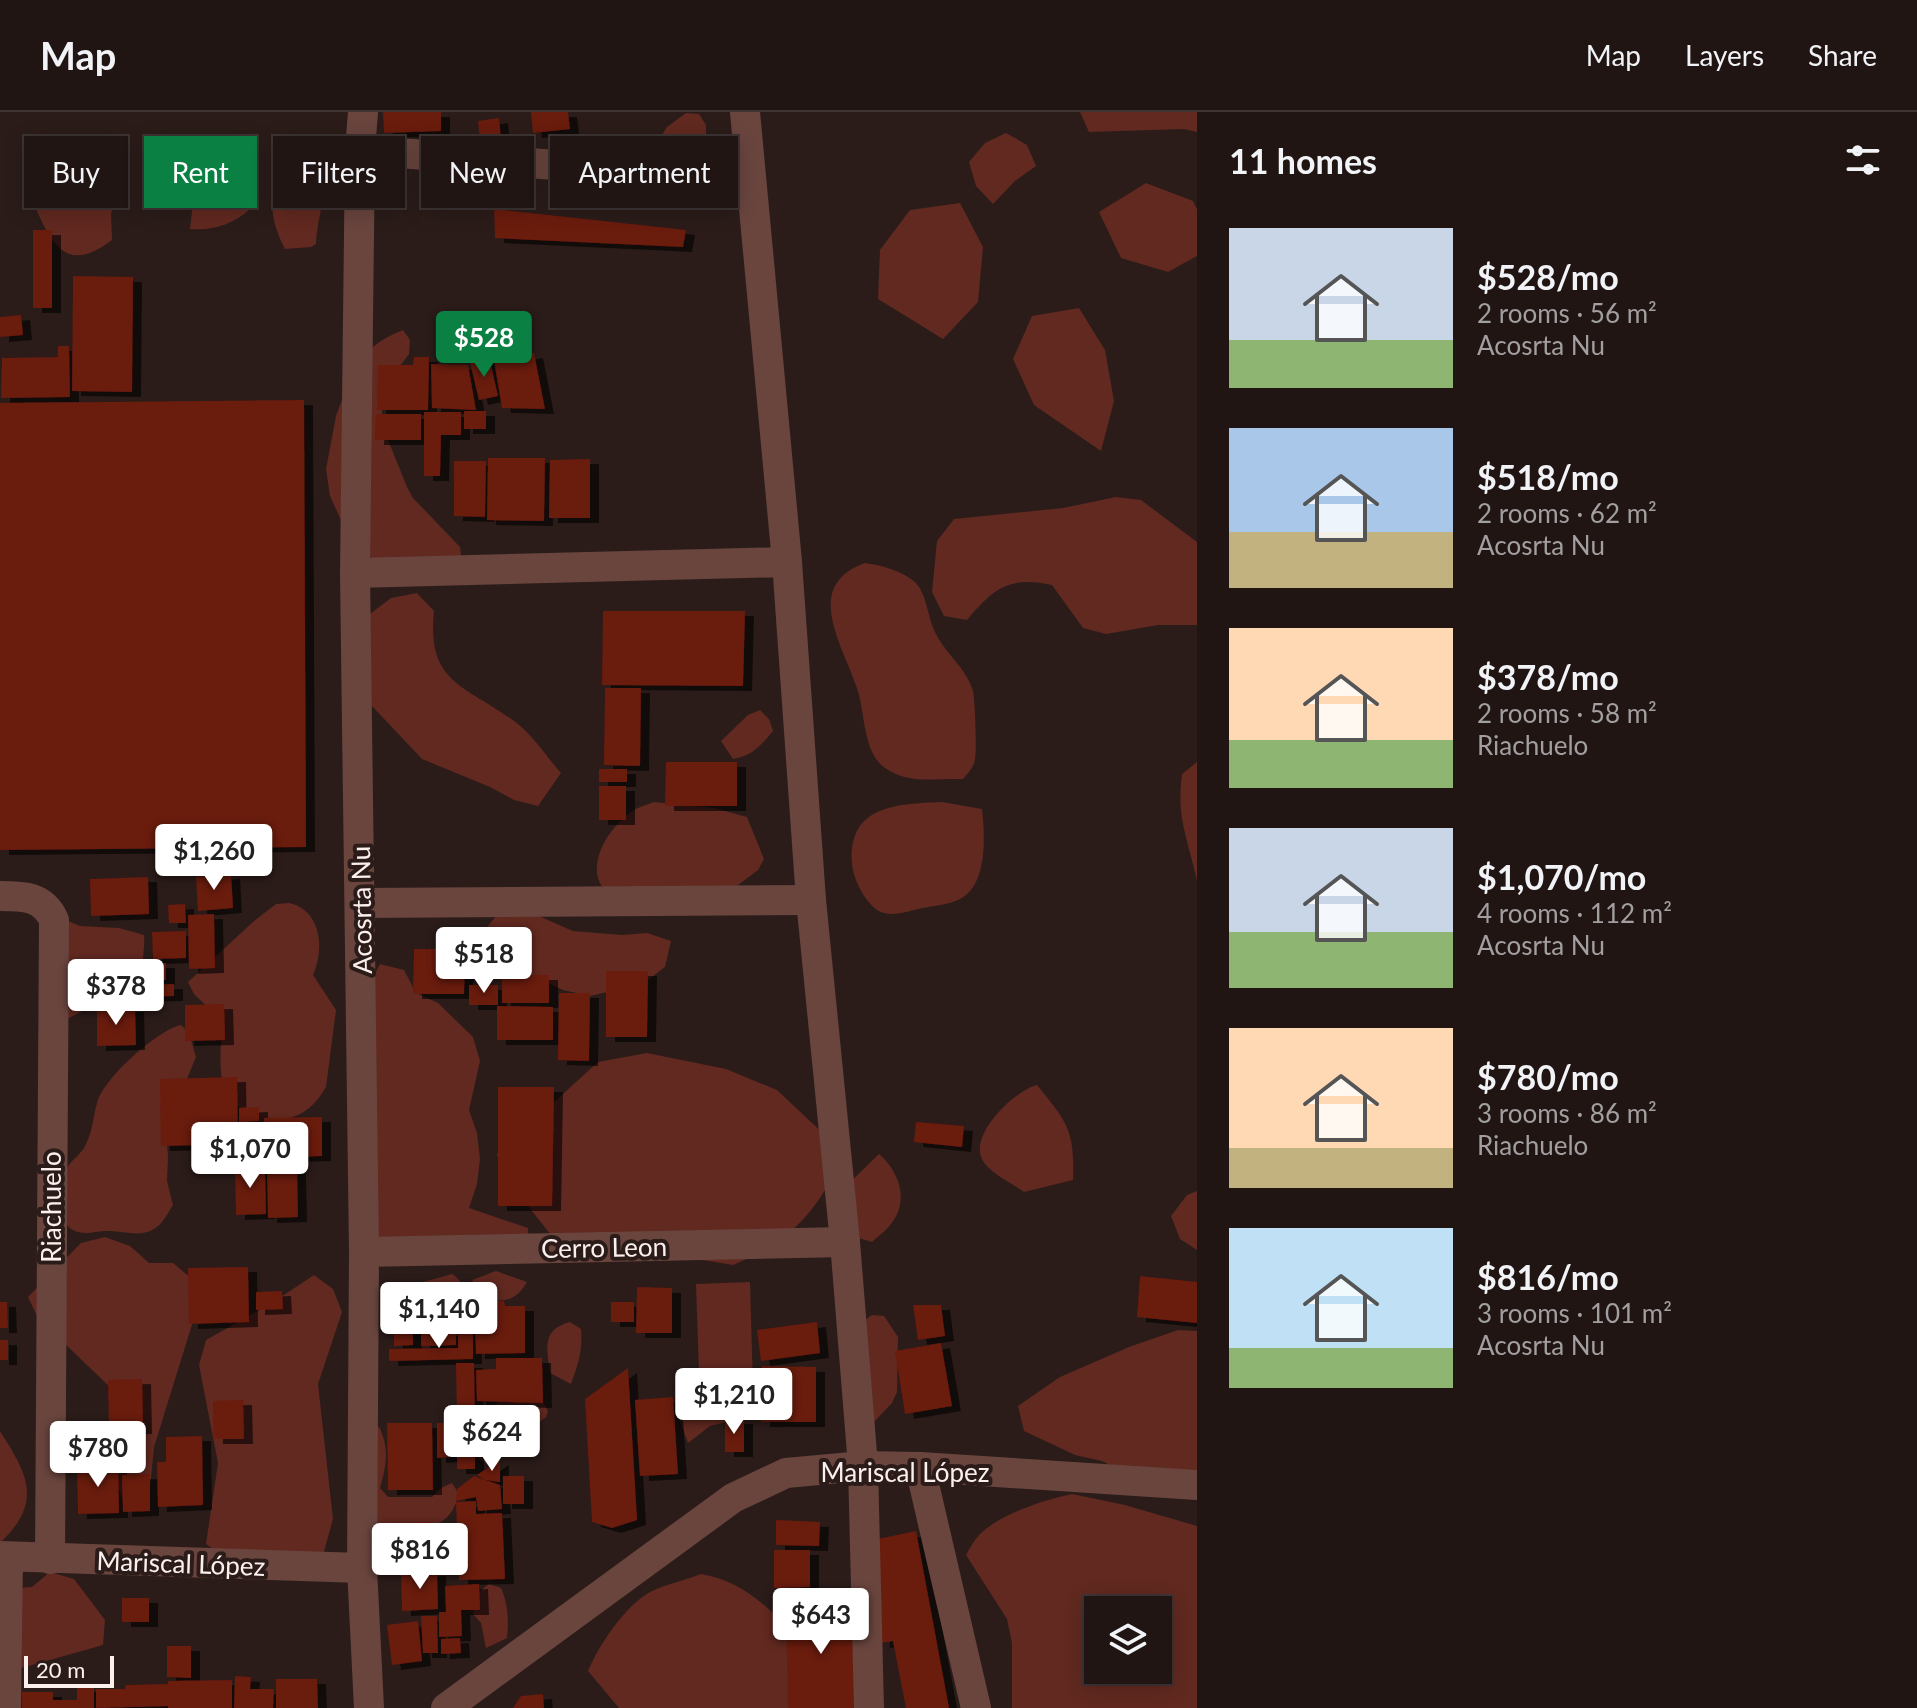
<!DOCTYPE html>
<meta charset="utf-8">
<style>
:root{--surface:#201513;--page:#2d2221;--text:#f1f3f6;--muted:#a29fa0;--line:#3d3433;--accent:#0b8043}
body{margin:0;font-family:Lato,sans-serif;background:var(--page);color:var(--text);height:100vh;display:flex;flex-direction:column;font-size:30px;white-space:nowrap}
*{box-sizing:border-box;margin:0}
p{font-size:26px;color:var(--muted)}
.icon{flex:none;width:44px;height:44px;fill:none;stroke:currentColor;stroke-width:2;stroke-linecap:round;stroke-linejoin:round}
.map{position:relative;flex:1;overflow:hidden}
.sheet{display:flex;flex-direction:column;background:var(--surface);width:720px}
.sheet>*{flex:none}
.hud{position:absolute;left:24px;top:24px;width:760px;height:72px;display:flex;gap:16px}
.controls{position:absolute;left:1084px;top:1484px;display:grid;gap:16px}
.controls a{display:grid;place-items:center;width:88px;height:88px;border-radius:0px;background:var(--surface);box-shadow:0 4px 20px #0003,0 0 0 2px var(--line);font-size:40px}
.scale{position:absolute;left:24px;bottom:20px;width:90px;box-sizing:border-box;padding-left:8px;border:4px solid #fbf0ee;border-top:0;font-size:22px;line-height:28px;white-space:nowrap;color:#fbf0ee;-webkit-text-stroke:6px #2b1c19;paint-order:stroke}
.price{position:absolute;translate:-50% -68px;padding:0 18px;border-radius:8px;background:#fff;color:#222;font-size:26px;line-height:52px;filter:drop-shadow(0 2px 4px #0008)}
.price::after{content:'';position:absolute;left:50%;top:48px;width:24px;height:18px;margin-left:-12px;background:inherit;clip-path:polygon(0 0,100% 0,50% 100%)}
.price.current{background:var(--accent);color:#fff}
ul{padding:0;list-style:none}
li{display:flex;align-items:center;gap:24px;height:200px;padding:0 32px}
li span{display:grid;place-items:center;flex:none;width:224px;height:160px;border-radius:0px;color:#555}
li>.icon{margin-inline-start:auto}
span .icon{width:96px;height:96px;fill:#fffc;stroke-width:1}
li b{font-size:34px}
h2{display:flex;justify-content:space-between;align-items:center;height:96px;padding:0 32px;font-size:34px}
.pill{padding:0 28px;border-radius:0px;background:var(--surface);box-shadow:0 4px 20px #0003,0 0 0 2px var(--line);font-size:28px;line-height:72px}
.pill.current{background:var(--accent);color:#fff}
header{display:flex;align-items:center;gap:48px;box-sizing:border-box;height:112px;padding:0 40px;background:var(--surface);border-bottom:2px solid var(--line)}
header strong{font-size:38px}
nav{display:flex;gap:44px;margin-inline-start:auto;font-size:28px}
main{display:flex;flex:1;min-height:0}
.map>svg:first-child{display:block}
.green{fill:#612920;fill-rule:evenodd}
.building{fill:#6b1a0f;filter:url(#shadow)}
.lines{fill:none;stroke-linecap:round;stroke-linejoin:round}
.minor{stroke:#69453e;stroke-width:30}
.labels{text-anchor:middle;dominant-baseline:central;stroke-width:8;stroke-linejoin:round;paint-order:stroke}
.street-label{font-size:26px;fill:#fbf0ee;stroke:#2b1c19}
</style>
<header>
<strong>Map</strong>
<nav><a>Map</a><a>Layers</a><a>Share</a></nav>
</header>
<main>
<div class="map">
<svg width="1197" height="1596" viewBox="0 0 1197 1596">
<defs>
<filter id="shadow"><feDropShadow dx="9" dy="5" stdDeviation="0" flood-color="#0009"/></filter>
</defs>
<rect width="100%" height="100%" fill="#2b1c19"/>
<g class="green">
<polygon points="1080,0 1197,0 1197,20 1184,17 1089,20"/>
<polygon points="686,1 699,2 706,13 706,26 681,54 665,37 660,26 667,15"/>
<polygon points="1006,21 1027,33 1036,54 1015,69 993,92 976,74 969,50 985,31"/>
<path d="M297,34L321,49C330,79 317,103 316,132L311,135L285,137C264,96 270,69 297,34Z"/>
<path d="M53,52C80,52 106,50 119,78L111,102L112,128C58,169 48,119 27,78L42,56Z"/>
<polygon points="1146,71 1193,89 1197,97 1197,144 1168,160 1121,146 1099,100"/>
<path d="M227,79H240L250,84V97C234,112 212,119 190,117L193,91Z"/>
<polygon points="960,91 983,135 978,190 943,227 878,187 880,138 910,98"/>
<polygon points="1079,196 1105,238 1114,289 1101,339 1034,293 1013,247 1032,204"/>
<path d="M403,218L410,228L409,242L393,263L382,287V313L407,375L413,386L460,435L462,452L374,448L355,431L341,408L330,384L326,357L336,304L354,256C364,239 384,225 403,218Z"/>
<path d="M1116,385L1141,388L1197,430V513H1158L1106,522L1083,516L1052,473C1009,464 994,476 967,508L944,504L932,480L937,429L954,407L1063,396Z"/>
<path d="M865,451C881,453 903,459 916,471C927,483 928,507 936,522C946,542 967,557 973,579C975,588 977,638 975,647C974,655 968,661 963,667C935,666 910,673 885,656C864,641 865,606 859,583C848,540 798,475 865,451Z"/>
<path d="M417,481L434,499C427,569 461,572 510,606C530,619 546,644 561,661L538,694L514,688L490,675L422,647L370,592L349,518L391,486Z"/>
<path d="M760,598L769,607L773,619C760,634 753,644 733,647L721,629L748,603Z"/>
<path d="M1197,650V769C1188,727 1176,706 1182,662Z"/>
<path d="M654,690L714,696L747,705L764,747L758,758L734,776H603C585,751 610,715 631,700C638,695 646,693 654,690Z"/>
<path d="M942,690L982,697C985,723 988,773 960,787C949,793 931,794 918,797C905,800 889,806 877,798C864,788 853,767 852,751C848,693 897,692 942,690Z"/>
<polygon points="507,790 573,819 622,823 647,821 671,829 665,855 643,872 590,884 563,878 537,866 513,865 490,852 473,833"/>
<path d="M289,791C321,798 325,836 313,863L336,898L326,975C309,1004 293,1007 261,1011C249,1004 229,989 224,975C218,958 221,928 223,910L194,882L188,870L254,809L276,792Z"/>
<path d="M68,809L80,814L119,816L144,823C145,833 143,841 143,850C144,869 150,880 139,897L129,892L115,889L90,895L69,906L45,902Z"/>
<polygon points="380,852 404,858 416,881 438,891 473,925 480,949 469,998 477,1021 480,1047 477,1072 469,1096 528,1116 529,1142 378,1145 368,875"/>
<path d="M181,913L189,921L196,945L166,1018L168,1045L167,1069L173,1093C169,1099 164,1109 158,1114C143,1127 126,1119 109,1119C95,1118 79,1127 67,1113C60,1105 58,1087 54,1077C58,1070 62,1063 67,1056C72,1047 82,1042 86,1032C93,1018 93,1005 97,991C103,967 157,918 181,913Z"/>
<path d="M647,941L726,957L777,978L844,1041C818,1099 792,1129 733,1153L551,1123L505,1065L497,1042L598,950Z"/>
<path d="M1037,973C1067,1010 1075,1018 1073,1068L1024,1080C1012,1071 991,1062 983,1049C967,1024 1015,978 1037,973Z"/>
<path d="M879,1042C899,1059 910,1089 891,1112C886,1119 878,1124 872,1130L849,1123L842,1078Z"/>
<polygon points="1197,1079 1197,1138 1180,1127 1171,1104 1187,1083"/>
<polygon points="105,1125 130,1134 149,1151 173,1151 192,1167 199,1190 154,1335 149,1387 126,1394 116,1371 111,1346 122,1324 126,1300 113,1278 38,1206 28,1185 81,1131"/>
<path d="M496,1159L527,1170C513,1196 485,1194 472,1168Z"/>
<path d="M452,1162C484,1181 440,1231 413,1217L401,1184L403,1178C415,1170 437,1167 452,1162Z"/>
<polygon points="314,1163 333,1177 342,1200 318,1272 333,1407 320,1454 247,1461 206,1432 218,1351 199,1253 206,1228 272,1191"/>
<polygon points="750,1170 753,1277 758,1282 757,1295 735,1308 710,1314 688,1331 676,1298 694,1265 699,1261 696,1172"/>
<path d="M872,1203L884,1204L898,1225L897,1280L892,1291L873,1311C876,1277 834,1226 872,1203Z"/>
<path d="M570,1210L581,1217C583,1238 578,1253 571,1272L550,1261C547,1236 541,1218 570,1210Z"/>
<polygon points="1178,1218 1197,1219 1197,1363 1125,1361 1102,1349 1075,1343 1024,1319 1018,1294 1060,1265 1129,1235"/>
<path d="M509,1287L542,1288L548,1299L546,1305L486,1352C452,1328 477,1295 509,1287Z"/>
<path d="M379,1315C390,1336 386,1355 380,1376L388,1385H432L441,1376L452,1371L459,1382C449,1418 429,1414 398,1420C390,1421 382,1426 375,1430L366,1318Z"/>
<path d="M0,1319C28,1363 43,1390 0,1431Z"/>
<path d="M1072,1382L1125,1393L1197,1414V1596H1012V1531L1007,1507L966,1443C970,1436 974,1428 980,1422C1001,1402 1043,1388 1072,1382ZM1098,1498H1158V1558H1098Z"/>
<polygon points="50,1460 74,1467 105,1508 103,1533 18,1557 4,1477 32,1475"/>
<path d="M701,1462C737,1468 762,1489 787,1515L792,1596H619L588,1559C599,1533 626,1492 652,1479C667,1472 685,1468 701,1462Z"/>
<path d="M489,1472L501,1476C508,1492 509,1508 507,1526L486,1536L481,1511L473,1502C474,1487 477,1480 489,1472Z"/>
</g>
<g class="building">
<polygon points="383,0 441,0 441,19 384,21"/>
<polygon points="531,0 568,0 570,17 533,21"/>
<polygon points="499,6 501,28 480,30 478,9"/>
<polygon points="494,97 686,118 683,135 495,126"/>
<rect x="33" y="118" width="19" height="78"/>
<polygon points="73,164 133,165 132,280 72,279"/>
<polygon points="21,203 23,223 0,225 0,205"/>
<polygon points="58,234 69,234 70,285 1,286 2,246 58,245"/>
<polygon points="534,241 545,297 502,296 494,248"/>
<polygon points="414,245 429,245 428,298 377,298 378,253 413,253"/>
<polygon points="489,245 498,284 479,288 470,250"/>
<polygon points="431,252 468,253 476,298 432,296"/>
<polygon points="304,288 306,735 0,738 0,291"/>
<rect x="464" y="299" width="22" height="18"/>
<polygon points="424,300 461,300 461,323 441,323 440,364 424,364"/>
<polygon points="376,302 421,302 421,328 375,328"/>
<polygon points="488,346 545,346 544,409 487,408"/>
<polygon points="590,347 590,406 549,406 550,348"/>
<polygon points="454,349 486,349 485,405 454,404"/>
<polygon points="603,499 745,499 743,574 602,573"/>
<polygon points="605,576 641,576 640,654 604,653"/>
<polygon points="666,650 737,650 737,694 665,694"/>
<rect x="599" y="657" width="28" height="13"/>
<rect x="599" y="674" width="27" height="34"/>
<polygon points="231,762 233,796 198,799 196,765"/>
<polygon points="148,765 149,802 91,804 90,767"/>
<polygon points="185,792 186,811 169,811 168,793"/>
<polygon points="214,802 215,856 189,857 188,803"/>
<polygon points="186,819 186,846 153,847 152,820"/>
<polygon points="414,837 465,837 464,882 413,882"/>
<polygon points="147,851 166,851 166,868 148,868"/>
<polygon points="606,859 648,859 647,925 606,925"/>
<rect x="502" y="863" width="47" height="28"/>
<polygon points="174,872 174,884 138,885 137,873"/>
<rect x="469" y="873" width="29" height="20"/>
<polygon points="559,881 590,881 589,949 558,948"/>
<polygon points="224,892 225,928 185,929 185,893"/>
<polygon points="497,894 553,895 553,928 497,928"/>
<polygon points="135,895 136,933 97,934 97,896"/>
<polygon points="237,965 238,1032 161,1034 160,967"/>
<polygon points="498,975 554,975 552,1094 498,1094"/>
<polygon points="259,995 259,1009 239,1010 239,996"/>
<polygon points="322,1005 322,1044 264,1046 263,1030 263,1049 240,1049 240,1015 264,1014 264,1006"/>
<polygon points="916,1010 964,1014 962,1035 914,1030"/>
<polygon points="253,1050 253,1057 265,1056 266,1102 236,1103 235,1051"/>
<polygon points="267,1050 285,1050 284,1057 297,1057 298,1105 268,1106"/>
<polygon points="248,1155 249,1210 189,1212 188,1156"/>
<polygon points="1140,1164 1197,1170 1197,1211 1137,1205"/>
<polygon points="637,1175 672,1176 672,1221 636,1221"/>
<polygon points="282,1179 283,1197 256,1198 256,1180"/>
<polygon points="393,1179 412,1179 413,1233 394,1234"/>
<polygon points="474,1182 474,1194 488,1194 488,1189 504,1189 505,1194 525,1194 525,1241 476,1242 475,1210 448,1210 448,1183"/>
<polygon points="0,1190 7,1190 8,1216 0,1216"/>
<rect x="611" y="1190" width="23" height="20"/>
<polygon points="913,1193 941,1193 945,1224 918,1228"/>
<polygon points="817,1210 820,1241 761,1249 757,1218"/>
<polygon points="458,1214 473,1214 473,1247 389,1249 389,1237 458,1236"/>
<polygon points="421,1219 456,1219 456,1233 421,1234"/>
<rect x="0" y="1228" width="8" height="20"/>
<polygon points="941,1231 952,1294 905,1302 895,1239"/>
<polygon points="496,1246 542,1246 543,1291 477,1289 476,1258 496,1257"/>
<polygon points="456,1251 474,1251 475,1309 457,1309"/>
<polygon points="762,1254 816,1255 816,1310 761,1310"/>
<polygon points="628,1256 637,1408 612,1416 592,1410 585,1287"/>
<polygon points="142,1267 143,1317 109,1318 108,1268"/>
<polygon points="673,1285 678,1362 640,1364 635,1288"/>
<polygon points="243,1288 244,1327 214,1327 213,1289"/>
<rect x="725" y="1307" width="19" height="33"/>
<polygon points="387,1311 432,1311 433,1378 388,1378"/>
<polygon points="437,1311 448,1311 449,1345 437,1346"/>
<rect x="457" y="1320" width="18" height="37"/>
<polygon points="202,1324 203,1393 158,1395 157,1350 166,1350 166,1325"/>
<polygon points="500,1348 500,1370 485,1368 477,1363"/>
<polygon points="77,1352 118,1352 119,1401 78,1402"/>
<polygon points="150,1362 150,1399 123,1400 122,1363"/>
<polygon points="474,1364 500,1373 502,1397 478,1399 476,1385 456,1389 457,1377"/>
<rect x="503" y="1364" width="21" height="28"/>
<polygon points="476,1389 476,1402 502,1401 505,1467 459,1468 456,1390"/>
<polygon points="776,1408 820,1410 819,1434 776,1433"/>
<polygon points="433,1410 433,1448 388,1449 387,1411"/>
<polygon points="916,1419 949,1596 906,1596 893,1529 881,1531 873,1428"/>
<polygon points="774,1438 810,1438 810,1475 774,1476"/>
<polygon points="437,1459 438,1497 402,1499 401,1461"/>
<polygon points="479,1472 480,1498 461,1498 462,1524 439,1525 439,1500 446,1500 445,1474"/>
<rect x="122" y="1486" width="27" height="24"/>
<polygon points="855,1491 856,1596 788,1596 786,1492"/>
<polygon points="421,1504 437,1504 438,1541 423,1541"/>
<polygon points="418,1509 422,1549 392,1553 387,1513"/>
<polygon points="460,1526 461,1541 441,1542 441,1527"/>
<polygon points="167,1534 191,1534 191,1566 167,1565"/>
<polygon points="235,1564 251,1565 250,1577 274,1577 273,1596 234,1596"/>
<polygon points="276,1567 317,1567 318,1596 276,1596"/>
<polygon points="232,1568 232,1596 168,1596 168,1594 96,1596 96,1577 125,1577 126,1573 168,1572 168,1569"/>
<polygon points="77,1575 94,1575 94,1596 22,1596 22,1580 53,1580 53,1588 77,1588"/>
<polygon points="543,1582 544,1596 513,1596 521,1584"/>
</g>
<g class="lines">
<g class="minor">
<polyline points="363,0 360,38 355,461 364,1140 362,1456 369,1596"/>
<polyline points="745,0 787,450 811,788 845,1130 863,1354 869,1596"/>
<polyline points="360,38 750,68"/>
<polyline points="355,461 787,450"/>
<path d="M0,784C24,784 43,784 54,808L50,1447"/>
<polyline points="361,791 811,788"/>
<polyline points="364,1140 845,1130"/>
<polyline points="920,1355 976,1596"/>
<polyline points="0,1444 362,1456"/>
<polyline points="6,1596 8,1445"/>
<polyline points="446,1596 733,1386 786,1361 863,1354 920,1355 1197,1373"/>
</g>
</g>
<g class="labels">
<g class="street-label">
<text transform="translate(361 798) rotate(-91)">Acosrta Nu</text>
<text transform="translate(51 1095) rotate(-90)">Riachuelo</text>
<text transform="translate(604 1135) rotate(-1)">Cerro Leon</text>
<text x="905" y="1360">Mariscal López</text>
<text transform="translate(181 1451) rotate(2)">Mariscal López</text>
</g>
</g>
</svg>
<div class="controls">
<a><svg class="icon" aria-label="layers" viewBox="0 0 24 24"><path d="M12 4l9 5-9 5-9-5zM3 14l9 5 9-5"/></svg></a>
</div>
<div class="scale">20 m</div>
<b class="price current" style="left:484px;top:267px">$528</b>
<b class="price" style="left:214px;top:780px">$1,260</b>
<b class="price" style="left:484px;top:883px">$518</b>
<b class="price" style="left:116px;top:915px">$378</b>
<b class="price" style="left:250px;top:1078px">$1,070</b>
<b class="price" style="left:439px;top:1238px">$1,140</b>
<b class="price" style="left:734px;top:1324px">$1,210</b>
<b class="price" style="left:492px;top:1361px">$624</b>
<b class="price" style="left:98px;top:1377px">$780</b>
<b class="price" style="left:420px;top:1479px">$816</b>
<b class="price" style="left:821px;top:1544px">$643</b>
<div class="hud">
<a class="pill">Buy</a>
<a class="pill current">Rent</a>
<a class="pill">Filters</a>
<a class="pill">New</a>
<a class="pill">Apartment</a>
</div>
</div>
<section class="sheet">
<h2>11 homes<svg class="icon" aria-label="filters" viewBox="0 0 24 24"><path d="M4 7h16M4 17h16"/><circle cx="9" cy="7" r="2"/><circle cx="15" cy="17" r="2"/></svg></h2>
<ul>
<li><span style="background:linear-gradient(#c9d6e8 70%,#8fb573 0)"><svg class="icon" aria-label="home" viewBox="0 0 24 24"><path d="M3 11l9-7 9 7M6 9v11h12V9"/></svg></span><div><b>$528/mo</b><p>2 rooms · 56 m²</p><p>Acosrta Nu</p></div></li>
<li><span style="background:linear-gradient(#a9c7e8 65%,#c2b280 0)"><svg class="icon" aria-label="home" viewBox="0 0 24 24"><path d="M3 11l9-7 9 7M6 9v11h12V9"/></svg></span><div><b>$518/mo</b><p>2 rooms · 62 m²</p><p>Acosrta Nu</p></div></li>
<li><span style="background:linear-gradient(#ffd9b3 70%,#8fb573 0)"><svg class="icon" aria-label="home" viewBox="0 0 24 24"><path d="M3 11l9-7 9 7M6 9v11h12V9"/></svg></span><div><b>$378/mo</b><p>2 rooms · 58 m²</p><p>Riachuelo</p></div></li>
<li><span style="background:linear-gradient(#c9d6e8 65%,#8fb573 0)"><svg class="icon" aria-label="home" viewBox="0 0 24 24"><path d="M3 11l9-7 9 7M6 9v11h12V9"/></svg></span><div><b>$1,070/mo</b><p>4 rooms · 112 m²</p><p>Acosrta Nu</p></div></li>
<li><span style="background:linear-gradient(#ffd9b3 75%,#c2b280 0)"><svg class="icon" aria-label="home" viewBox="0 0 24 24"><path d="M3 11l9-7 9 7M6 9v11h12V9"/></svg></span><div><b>$780/mo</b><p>3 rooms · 86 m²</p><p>Riachuelo</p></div></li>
<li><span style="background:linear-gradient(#bfe0f5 75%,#8fb573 0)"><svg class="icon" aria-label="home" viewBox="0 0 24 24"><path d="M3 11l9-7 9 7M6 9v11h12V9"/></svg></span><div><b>$816/mo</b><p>3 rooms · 101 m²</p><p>Acosrta Nu</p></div></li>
</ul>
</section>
</main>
